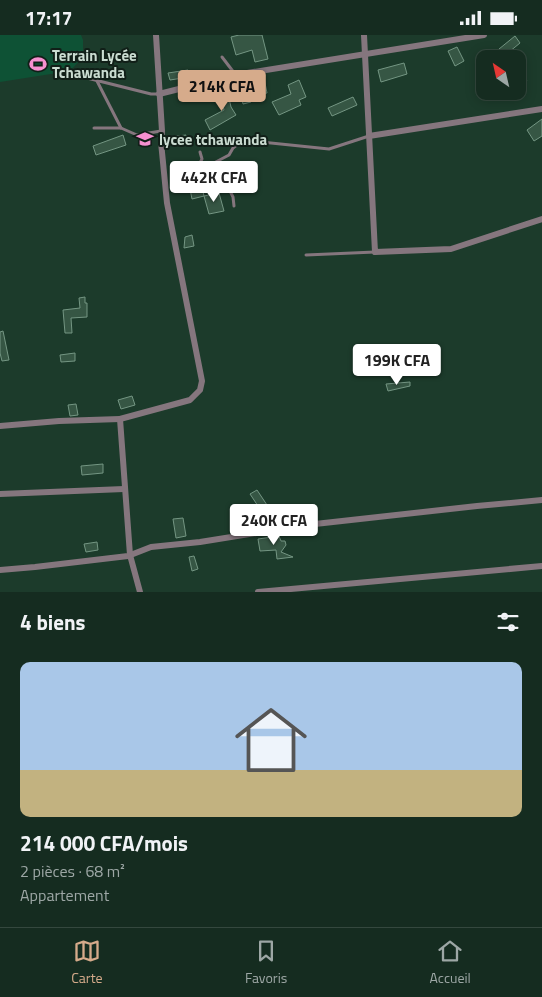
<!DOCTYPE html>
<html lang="fr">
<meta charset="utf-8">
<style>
:root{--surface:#152c20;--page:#22382d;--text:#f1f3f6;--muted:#9da7a5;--line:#34483e;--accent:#d6ab8b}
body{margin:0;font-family:"Titillium Web",sans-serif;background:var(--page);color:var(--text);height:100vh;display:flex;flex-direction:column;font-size:19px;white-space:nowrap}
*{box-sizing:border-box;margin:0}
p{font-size:16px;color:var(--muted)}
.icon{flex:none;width:28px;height:28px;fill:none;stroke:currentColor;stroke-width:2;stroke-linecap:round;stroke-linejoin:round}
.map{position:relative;height:557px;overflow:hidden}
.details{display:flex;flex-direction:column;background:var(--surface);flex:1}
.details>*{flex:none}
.needle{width:32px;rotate:326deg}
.controls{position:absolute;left:476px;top:15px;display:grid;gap:10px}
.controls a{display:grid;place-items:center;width:50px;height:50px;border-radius:10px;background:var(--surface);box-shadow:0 2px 12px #0003,0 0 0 1px var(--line);font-size:25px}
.price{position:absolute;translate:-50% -42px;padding:0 11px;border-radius:5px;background:#fff;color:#222;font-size:16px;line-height:32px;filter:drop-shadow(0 1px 2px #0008)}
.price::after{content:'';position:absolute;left:50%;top:30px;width:15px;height:11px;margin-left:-8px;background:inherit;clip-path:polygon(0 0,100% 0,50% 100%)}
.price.selected{background:var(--accent);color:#111}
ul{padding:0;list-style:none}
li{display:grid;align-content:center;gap:10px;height:265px;padding:0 20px}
li span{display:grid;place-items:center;height:155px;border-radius:10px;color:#555}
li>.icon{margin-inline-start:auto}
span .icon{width:90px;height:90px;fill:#fffc;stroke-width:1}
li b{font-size:21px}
h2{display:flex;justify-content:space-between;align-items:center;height:60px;padding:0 20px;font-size:21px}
.status{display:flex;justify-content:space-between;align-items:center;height:35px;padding:0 25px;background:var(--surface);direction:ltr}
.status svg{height:14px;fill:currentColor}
.tab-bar{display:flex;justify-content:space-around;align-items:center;height:70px;border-top:1px solid var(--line);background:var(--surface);font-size:14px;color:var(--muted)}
.tab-bar a{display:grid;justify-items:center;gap:2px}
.tab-bar .selected{color:var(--accent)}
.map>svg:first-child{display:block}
.green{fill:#0e5235}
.building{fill:#365644;stroke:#749683}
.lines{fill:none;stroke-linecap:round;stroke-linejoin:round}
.service{stroke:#85767e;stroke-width:3}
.minor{stroke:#85767e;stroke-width:6}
.labels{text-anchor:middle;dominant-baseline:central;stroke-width:4;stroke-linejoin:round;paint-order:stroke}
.poi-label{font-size:15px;font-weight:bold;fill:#cadcd1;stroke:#111f18;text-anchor:start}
</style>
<div class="status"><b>17:17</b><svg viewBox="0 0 49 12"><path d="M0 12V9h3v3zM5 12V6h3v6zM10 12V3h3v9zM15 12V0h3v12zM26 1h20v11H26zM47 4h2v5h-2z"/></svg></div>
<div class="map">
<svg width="542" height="557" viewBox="0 0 542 557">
<rect width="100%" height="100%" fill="#1c3b2b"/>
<polygon class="green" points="0,0 81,0 83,5 83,22 70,36 0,47"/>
<g class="building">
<polygon points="239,0 262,0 268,24 255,27 252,15 236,20 231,2"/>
<polygon points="515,1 520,8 509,17 513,24 506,24 499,14"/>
<polygon points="457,12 464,26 455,31 448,16"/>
<polygon points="404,28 407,39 381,47 378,35"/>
<polygon points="188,35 189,42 170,45 168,38"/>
<polygon points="518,35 527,46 518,53"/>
<polygon points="264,43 267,58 250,61 251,67 243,69 239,52 250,49 249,46"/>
<polygon points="299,45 306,62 299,65 301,70 279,80 272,67 291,59 288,50"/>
<polygon points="227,54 231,72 236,80 210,95 205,85 224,75 219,56"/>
<polygon points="353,62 357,70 332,81 328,73"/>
<polygon points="542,84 542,101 534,106 527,95"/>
<polygon points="123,100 126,110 96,120 93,111"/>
<polygon points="186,100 187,106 170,109 169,102"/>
<polygon points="201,147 204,161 192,164 189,149"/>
<polygon points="219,158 224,176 209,179 204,161"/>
<polygon points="192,200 194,211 184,213 185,202"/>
<polygon points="85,262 85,268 87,268 87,282 71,283 72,298 65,298 63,275 80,273 79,263"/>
<polygon points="3,296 9,325 2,326 0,318 0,297"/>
<polygon points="75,318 75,326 61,327 60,320"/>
<polygon points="410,347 410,351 388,356 386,349"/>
<polygon points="132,361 135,370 121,374 118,365"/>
<polygon points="76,369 78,380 70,381 68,370"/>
<polygon points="103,429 103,438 82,440 81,431"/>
<polygon points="257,455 267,470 260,474 250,459"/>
<polygon points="183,483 186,501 176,503 173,484"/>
<polygon points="279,501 281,506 285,506 286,510 281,517 293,522 277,524 276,515 260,516 258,504"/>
<polygon points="97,507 98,515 86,517 84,509"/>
<polygon points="194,521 198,534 192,536 189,522"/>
</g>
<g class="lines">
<g class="service">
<polyline points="222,22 235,39"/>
<polyline points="83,42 151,59 159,59"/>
<polyline points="97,46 121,93"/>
<polyline points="94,93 121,93 137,100 161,96"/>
<polyline points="195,137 202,124 200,117"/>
<polyline points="234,171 233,162 230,156 208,147 195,138 229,120 233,113 243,105 329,114 369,101"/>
<polyline points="306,220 375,217"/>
</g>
<g class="minor">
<polyline points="364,0 375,217 451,214 542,184"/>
<polyline points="159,59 235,40 484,0"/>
<polyline points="369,101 542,74"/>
<polyline points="0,391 59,386 120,384"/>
<polyline points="0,459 124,454"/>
<polyline points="0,535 35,532 128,521 151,512 200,507 306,490 477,471 542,465"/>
<polyline points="140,557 130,520 120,384 190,365 200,355 202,346 167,168 161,107 162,96 156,0"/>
<polyline points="258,557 542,531"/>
</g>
</g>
<defs>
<g id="stadium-bare" transform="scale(1.35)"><path d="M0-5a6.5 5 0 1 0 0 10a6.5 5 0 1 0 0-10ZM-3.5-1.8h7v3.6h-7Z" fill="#f690d0" stroke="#111f18" stroke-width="2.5" paint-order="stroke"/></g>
<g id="school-bare" transform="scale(1.35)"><path d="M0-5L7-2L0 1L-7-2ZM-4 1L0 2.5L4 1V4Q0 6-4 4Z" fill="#f690d0" stroke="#111f18" stroke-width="2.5" paint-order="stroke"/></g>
</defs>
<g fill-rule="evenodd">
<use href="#stadium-bare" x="38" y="29"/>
<use href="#school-bare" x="145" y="104"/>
</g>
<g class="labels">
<g class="poi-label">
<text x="52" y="20">Terrain Lycée<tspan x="52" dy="17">Tchawanda</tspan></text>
<text x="159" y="104">lycee tchawanda</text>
</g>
</g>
</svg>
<div class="controls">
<a><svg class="needle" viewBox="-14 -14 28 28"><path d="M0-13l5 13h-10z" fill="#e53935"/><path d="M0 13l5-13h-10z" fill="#9da7a5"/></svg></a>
</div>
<b class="price selected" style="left:222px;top:77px">214K CFA</b>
<b class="price" style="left:214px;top:168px">442K CFA</b>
<b class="price" style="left:397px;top:351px">199K CFA</b>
<b class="price" style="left:274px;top:511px">240K CFA</b>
</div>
<section class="details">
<h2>4 biens<svg class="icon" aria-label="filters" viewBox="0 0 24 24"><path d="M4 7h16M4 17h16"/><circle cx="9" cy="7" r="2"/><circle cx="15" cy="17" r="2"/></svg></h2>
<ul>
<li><span style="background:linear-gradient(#a9c7e8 70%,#c2b280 0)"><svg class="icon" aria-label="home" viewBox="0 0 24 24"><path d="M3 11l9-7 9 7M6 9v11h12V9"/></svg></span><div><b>214 000 CFA/mois</b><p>2 pièces · 68 m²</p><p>Appartement</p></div></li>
</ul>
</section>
<nav class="tab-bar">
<a class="selected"><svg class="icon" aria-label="map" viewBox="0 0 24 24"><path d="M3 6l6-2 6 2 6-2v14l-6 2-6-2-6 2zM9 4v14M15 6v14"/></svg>Carte</a>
<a><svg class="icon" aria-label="saved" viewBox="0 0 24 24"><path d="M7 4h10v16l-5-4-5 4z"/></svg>Favoris</a>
<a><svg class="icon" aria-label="home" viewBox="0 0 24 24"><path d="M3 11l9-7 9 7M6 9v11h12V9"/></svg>Accueil</a>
</nav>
